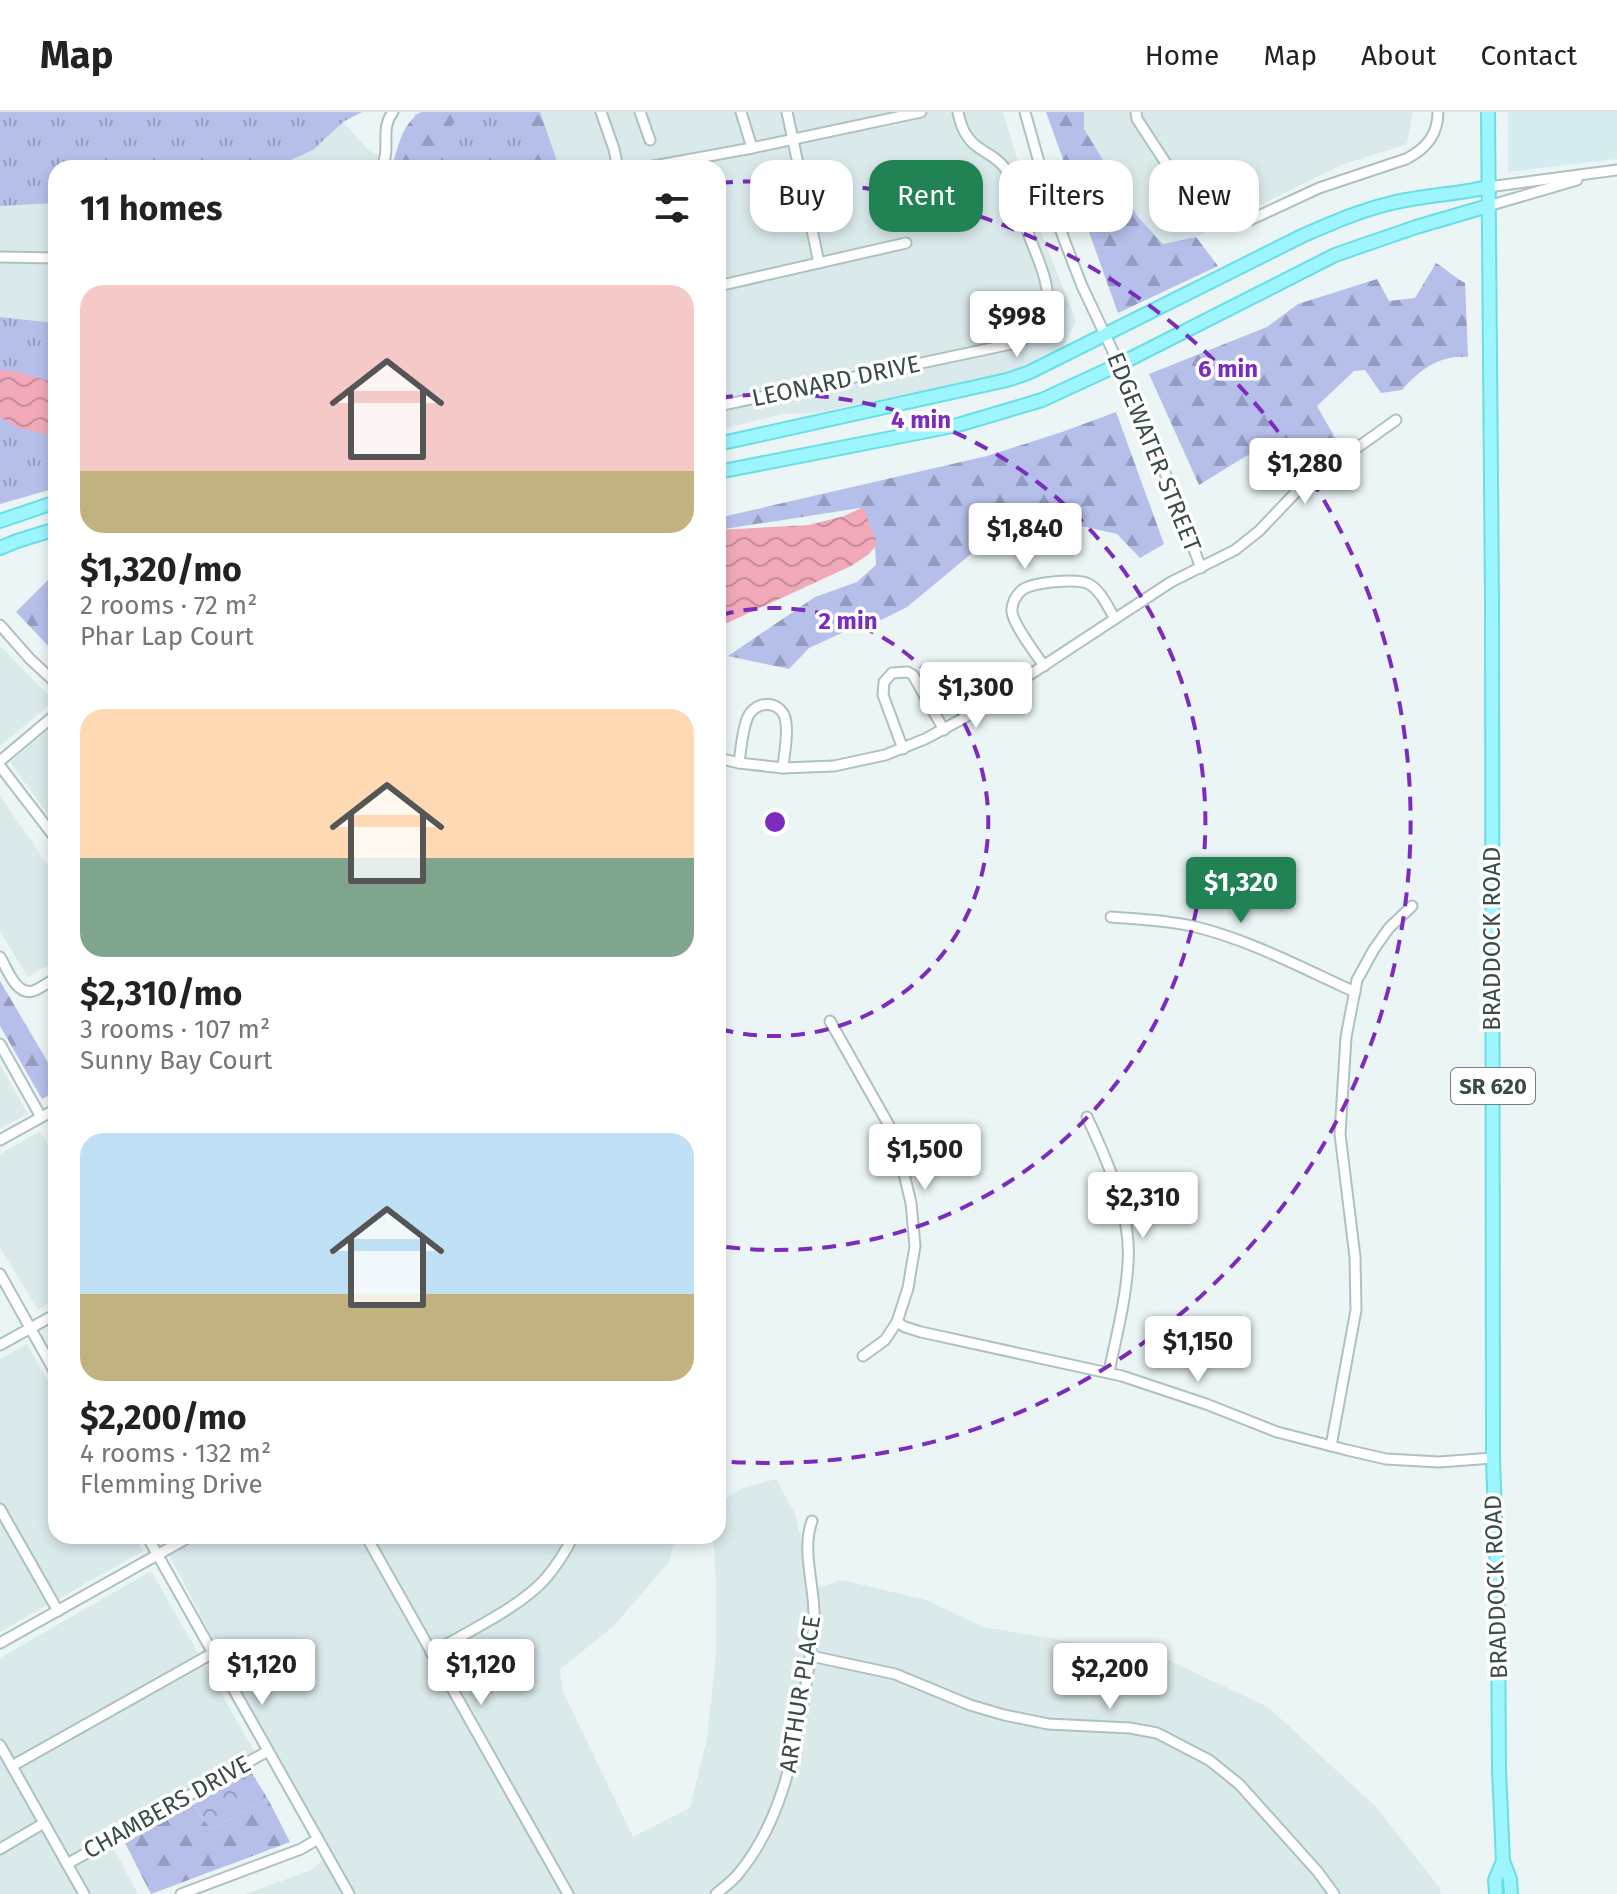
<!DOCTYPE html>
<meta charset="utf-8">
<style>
:root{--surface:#fff;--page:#f6f6f6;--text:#222;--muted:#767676;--line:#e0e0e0;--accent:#218354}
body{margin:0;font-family:"Fira Sans",sans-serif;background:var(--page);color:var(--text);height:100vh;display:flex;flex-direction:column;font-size:30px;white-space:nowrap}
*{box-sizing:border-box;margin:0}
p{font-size:26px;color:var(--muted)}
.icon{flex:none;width:44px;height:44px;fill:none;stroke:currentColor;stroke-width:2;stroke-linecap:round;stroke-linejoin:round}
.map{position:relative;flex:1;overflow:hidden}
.drawer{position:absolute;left:48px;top:48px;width:678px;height:1384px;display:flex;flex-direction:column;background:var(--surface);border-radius:24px;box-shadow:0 4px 12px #0003}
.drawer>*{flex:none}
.guide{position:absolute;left:750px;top:48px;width:746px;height:72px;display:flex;gap:16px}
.price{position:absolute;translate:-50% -68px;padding:0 18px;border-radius:8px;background:#fff;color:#222;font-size:26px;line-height:52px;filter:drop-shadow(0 2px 4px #0008)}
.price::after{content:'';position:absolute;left:50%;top:48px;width:24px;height:18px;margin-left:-12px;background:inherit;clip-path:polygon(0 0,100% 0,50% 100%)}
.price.selected{background:var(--accent);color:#fff}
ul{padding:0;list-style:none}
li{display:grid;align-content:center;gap:16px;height:424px;padding:0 32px}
li span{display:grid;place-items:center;height:248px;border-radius:24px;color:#555}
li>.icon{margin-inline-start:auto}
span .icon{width:144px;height:144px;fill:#fffc;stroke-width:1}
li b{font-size:34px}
h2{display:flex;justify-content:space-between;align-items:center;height:96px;padding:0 32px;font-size:34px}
.chip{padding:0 28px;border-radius:24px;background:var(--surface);box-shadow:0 4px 12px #0003;font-size:28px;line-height:72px}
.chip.selected{background:var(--accent);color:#fff}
header{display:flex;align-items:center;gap:48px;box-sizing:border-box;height:112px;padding:0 40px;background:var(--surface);border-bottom:2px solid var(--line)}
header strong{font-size:38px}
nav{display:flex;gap:44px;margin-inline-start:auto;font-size:28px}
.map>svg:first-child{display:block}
.residential{fill:#dae9ea}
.education{fill:#d6edef}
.grass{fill:url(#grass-tufts)}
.forest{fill:url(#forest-firs)}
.park{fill:url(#park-crowns)}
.water{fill:url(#water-waves)}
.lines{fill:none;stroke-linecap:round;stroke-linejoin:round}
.minor-casing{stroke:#aec1c2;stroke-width:13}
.major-casing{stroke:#6bdde5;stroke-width:16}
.minor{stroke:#fff;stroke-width:9}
.major{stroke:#9df6fe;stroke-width:12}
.ring{fill:none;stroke:#7b2cbf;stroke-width:4;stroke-dasharray:14 10}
.labels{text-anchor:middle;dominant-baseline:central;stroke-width:7;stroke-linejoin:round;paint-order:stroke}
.shield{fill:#fff;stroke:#748180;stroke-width:2}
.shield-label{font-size:22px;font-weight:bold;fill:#394b4a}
.street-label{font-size:24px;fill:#394b4a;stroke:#fff}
.centre{fill:#7b2cbf;stroke:#fff;stroke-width:4}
.ring-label{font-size:24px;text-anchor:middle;font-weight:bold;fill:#7b2cbf;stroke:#fff;stroke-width:7;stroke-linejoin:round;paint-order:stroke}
</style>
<header>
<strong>Map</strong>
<nav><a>Home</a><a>Map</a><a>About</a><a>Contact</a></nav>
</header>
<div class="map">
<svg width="1617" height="1782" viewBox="0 0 1617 1782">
<defs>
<pattern id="grass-tufts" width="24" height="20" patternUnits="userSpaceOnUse" patternTransform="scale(2)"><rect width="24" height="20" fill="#b5bfe9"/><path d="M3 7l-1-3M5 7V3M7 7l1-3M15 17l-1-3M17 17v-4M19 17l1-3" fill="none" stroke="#949dbf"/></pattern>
<pattern id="forest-firs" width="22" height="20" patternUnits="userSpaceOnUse" patternTransform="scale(2)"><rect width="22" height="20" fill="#b5bfe9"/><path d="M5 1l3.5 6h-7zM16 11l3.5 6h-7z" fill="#949dbf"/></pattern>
<pattern id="park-crowns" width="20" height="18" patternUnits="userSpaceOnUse" patternTransform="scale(2)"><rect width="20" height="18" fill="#b5bfe9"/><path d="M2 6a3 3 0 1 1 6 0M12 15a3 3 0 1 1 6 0" fill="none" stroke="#949dbf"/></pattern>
<pattern id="water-waves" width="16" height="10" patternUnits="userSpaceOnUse" patternTransform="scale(2)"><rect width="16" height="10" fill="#f1a9ba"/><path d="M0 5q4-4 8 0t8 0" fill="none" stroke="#c48c99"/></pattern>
</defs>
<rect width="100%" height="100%" fill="#ecf5f6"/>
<g class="residential">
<polygon points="540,0 1003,0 1034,103 1076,209 1062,237 1014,259 817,301 783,302 718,318 718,56 557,56 556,47"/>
<polygon points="1084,0 1413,0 1407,32 1341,53 1196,125 1163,132 1138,105 1083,17"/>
<polygon points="343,10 369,39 394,48 404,56 272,56 313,38"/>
<polygon points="56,91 56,211 0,205 0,94"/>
<polygon points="0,534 54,589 0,634"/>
<polygon points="56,612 56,714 10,650"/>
<polygon points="0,684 56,765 56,849 28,865 0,819"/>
<polygon points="0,953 28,1002 0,1016"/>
<polygon points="40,1019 56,1048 56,1187 38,1198 0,1135 0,1042"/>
<polygon points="27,1232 56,1284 56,1424 134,1424 143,1439 0,1520 0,1247"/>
<polygon points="776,1367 795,1402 813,1477 842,1468 926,1488 983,1515 1162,1545 1268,1595 1376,1695 1439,1775 1441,1782 245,1782 312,1758 327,1743 159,1424 675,1424 669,1450 613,1515 560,1557 563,1580 633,1725 690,1696 707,1627 716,1542 716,1468 713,1424 718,1424 718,1391 743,1376"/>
<polygon points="151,1459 257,1644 103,1717 138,1782 0,1782 0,1546"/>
</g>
<polygon class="education" points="1508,0 1617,0 1617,47 1508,60"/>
<g class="grass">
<polygon points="0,0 362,0 343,10 313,38 273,56 56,56 56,91 0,94"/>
<polygon points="422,0 540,0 556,47 557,56 411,56 415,3"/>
<polygon points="0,205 56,211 56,376 0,392"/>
</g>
<g class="forest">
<path d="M422,0H466L458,6L436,34L430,56H404L394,48C399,31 404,9 422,0Z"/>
<polygon points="518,0 540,0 556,47 557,56 533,56"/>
<polygon points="1046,0 1084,0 1084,17 1138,105 1163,132 1196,125 1218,154 1118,201"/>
<path d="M1436,151C1446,157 1454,165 1465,171L1468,245C1439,243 1421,257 1402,278L1381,281L1365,258L1354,259L1317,294L1338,331L1299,350L1281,330H1269L1199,373L1149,262L1267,215L1298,192L1377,167L1389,189L1415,186Z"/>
<polygon points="1116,300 1164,432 1140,446 1117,422 1081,414 1040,414 1013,421 987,431 971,442 907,495 883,507 844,520 809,536 789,557 728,544 815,485 857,470 876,453 875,435 860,396 718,418 718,406 987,344 1062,320"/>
<polygon points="56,460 56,542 16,500"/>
<polygon points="0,869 56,964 56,980 42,987 0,914"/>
<polygon points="268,1687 290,1730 151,1782 125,1731 193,1693 211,1717"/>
</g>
<polygon class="park" points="251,1660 268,1687 211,1717 193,1693"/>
<g class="water">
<polygon points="0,258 18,260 56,271 56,324 18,316 0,305"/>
<polygon points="861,396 865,397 869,413 876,427 875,435 868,443 851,454 727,511 718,506 718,418 809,413 844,404"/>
</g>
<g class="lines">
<g class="minor-casing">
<g id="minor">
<polyline points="601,0 614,37 618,56"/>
<polyline points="640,0 650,28"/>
<polyline points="741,0 752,36"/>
<polyline points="787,0 819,151"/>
<polyline points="1025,0 1049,86 1065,130 1082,174 1143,303 1201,456"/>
<path d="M1136,0L1137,7L1190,88L1205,103L1219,109L1236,111L1250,108L1319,76L1406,47C1426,37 1438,23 1438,0"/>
<path d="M381,56C392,38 379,17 393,0"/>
<polyline points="643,56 752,36 921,0"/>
<polyline points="1488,75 1617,58"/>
<polyline points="1488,94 1577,68"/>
<polyline points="0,145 56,146"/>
<polyline points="718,174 906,131"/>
<path d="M718,294L1016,231C1070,205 1042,160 1027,118C1020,98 1017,72 1004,55C997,46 988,42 979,36C966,27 961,15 958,0"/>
<polyline points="0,513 30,547 56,571"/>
<path d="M1044,554C1036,542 1013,512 1012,500C1011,492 1016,483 1022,478C1033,470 1077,466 1089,472C1101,479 1108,495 1115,507"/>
<polyline points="903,637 883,583 884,570 892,561 908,560 913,563 944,618"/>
<polyline points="718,646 739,651 783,656 834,654 885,643 925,627 964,606 1171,470 1235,438 1259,419 1298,378 1396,308"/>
<polyline points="0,649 56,602"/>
<path d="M739,651C741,637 742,620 747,607C755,586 784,588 786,611C788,625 784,642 783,656"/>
<polyline points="0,654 56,727"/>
<path d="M1111,805C1138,807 1165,808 1192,814C1248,827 1302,856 1355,880"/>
<path d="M0,845C7,856 16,884 33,879C41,876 49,870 56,866"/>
<polyline points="830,909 895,1024 911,1091 915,1134 908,1176 897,1210 885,1228 863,1244"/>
<polyline points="0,932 41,1005"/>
<path d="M1087,1005C1107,1048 1132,1103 1128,1151C1126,1188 1116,1225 1109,1260"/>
<polyline points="0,1028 56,997"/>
<polyline points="0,1162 56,1262"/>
<polyline points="897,1210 905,1215 921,1220 1122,1264 1206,1292 1277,1320 1347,1338 1386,1347 1439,1350 1493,1346"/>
<polyline points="0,1233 56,1202"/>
<polyline points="1331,1334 1356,1198 1355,1145 1340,1022 1346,925 1357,868 1374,837 1389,816 1412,794"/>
<polyline points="0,1397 58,1499"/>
<polyline points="147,1424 349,1782"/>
<polyline points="366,1424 568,1782"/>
<polyline points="0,1531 191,1424"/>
<path d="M431,1541C465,1521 521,1495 546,1466C557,1453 566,1439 573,1424"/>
<polyline points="811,1544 895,1562 970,1593 1004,1603 1048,1612 1130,1616 1157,1621 1209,1648 1239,1672 1318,1760 1334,1782"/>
<polyline points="0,1633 84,1782"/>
<polyline points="12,1654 213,1541"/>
<polyline points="0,1737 44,1711"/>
<polyline points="67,1752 268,1639"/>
<polyline points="181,1782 301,1737 318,1727"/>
<path d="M716,1782C724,1775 733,1769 739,1761C780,1711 793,1647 804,1585C808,1559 813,1533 814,1506C815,1475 801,1438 812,1409"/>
</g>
</g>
<g class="major-casing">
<g id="major">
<polyline points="1488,0 1492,488 1493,1346 1498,1495 1499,1657 1503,1749 1510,1767 1511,1782"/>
<path d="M718,332L1007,268L1028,261L1304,123C1332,111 1359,99 1388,92C1421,83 1455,83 1488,75"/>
<polyline points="718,360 958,313 1042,288 1120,252 1335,143 1416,115 1488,94"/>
<polyline points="0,409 56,390"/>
<polyline points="0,436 17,429 56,417"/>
<polyline points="1496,1782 1495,1768 1503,1749"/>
</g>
</g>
<use href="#minor" class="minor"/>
<use href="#major" class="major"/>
</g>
<g class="ring">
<path d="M720 503A214 214 0 1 1 720 917"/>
<path d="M719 286A428 428 0 1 1 719 1134"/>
<path d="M719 71A641 641 0 1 1 719 1349"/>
</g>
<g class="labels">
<rect class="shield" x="1451" y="956" width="84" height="36" rx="6"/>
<g class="shield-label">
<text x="1493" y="974">SR 620</text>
</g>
<g class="street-label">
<text transform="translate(836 269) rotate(-12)">LEONARD DRIVE</text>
<text transform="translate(1154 340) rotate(68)">EDGEWATER STREET</text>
<text transform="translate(1492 827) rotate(-90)">BRADDOCK ROAD</text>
<text transform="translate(1496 1475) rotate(-92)">BRADDOCK ROAD</text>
<text transform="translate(800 1582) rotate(-81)">ARTHUR PLACE</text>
<text transform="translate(167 1695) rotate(-29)">CHAMBERS DRIVE</text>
</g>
</g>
<circle cx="775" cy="710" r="12" class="centre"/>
<g class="ring-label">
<text x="1228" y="265">6 min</text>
<text x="921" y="316">4 min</text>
<text x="848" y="517">2 min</text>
</g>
</svg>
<b class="price" style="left:1017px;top:247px">$998</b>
<b class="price" style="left:1305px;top:394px">$1,280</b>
<b class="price" style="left:1025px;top:459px">$1,840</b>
<b class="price" style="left:976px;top:618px">$1,300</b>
<b class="price selected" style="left:1241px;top:813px">$1,320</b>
<b class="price" style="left:925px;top:1080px">$1,500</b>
<b class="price" style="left:1143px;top:1128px">$2,310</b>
<b class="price" style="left:1198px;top:1272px">$1,150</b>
<b class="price" style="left:262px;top:1595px">$1,120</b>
<b class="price" style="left:481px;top:1595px">$1,120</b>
<b class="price" style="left:1110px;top:1599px">$2,200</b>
<div class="guide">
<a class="chip">Buy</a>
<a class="chip selected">Rent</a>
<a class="chip">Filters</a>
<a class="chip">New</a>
</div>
<section class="drawer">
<h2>11 homes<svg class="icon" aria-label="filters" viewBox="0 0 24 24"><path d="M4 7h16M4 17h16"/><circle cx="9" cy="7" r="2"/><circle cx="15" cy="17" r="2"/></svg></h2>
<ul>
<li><span style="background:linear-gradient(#f6c9c9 75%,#c2b280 0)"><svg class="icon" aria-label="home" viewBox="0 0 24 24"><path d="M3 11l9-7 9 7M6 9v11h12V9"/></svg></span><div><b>$1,320/mo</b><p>2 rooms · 72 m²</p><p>Phar Lap Court</p></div></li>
<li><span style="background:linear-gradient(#ffd9b3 60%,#7fa58c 0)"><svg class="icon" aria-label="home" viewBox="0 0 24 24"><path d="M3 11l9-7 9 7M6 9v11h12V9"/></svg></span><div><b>$2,310/mo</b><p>3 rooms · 107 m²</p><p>Sunny Bay Court</p></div></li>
<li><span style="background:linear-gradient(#bfe0f5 65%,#c2b280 0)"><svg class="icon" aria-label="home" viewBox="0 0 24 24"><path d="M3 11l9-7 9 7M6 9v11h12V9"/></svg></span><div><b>$2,200/mo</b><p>4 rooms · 132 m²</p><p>Flemming Drive</p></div></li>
</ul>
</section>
</div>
